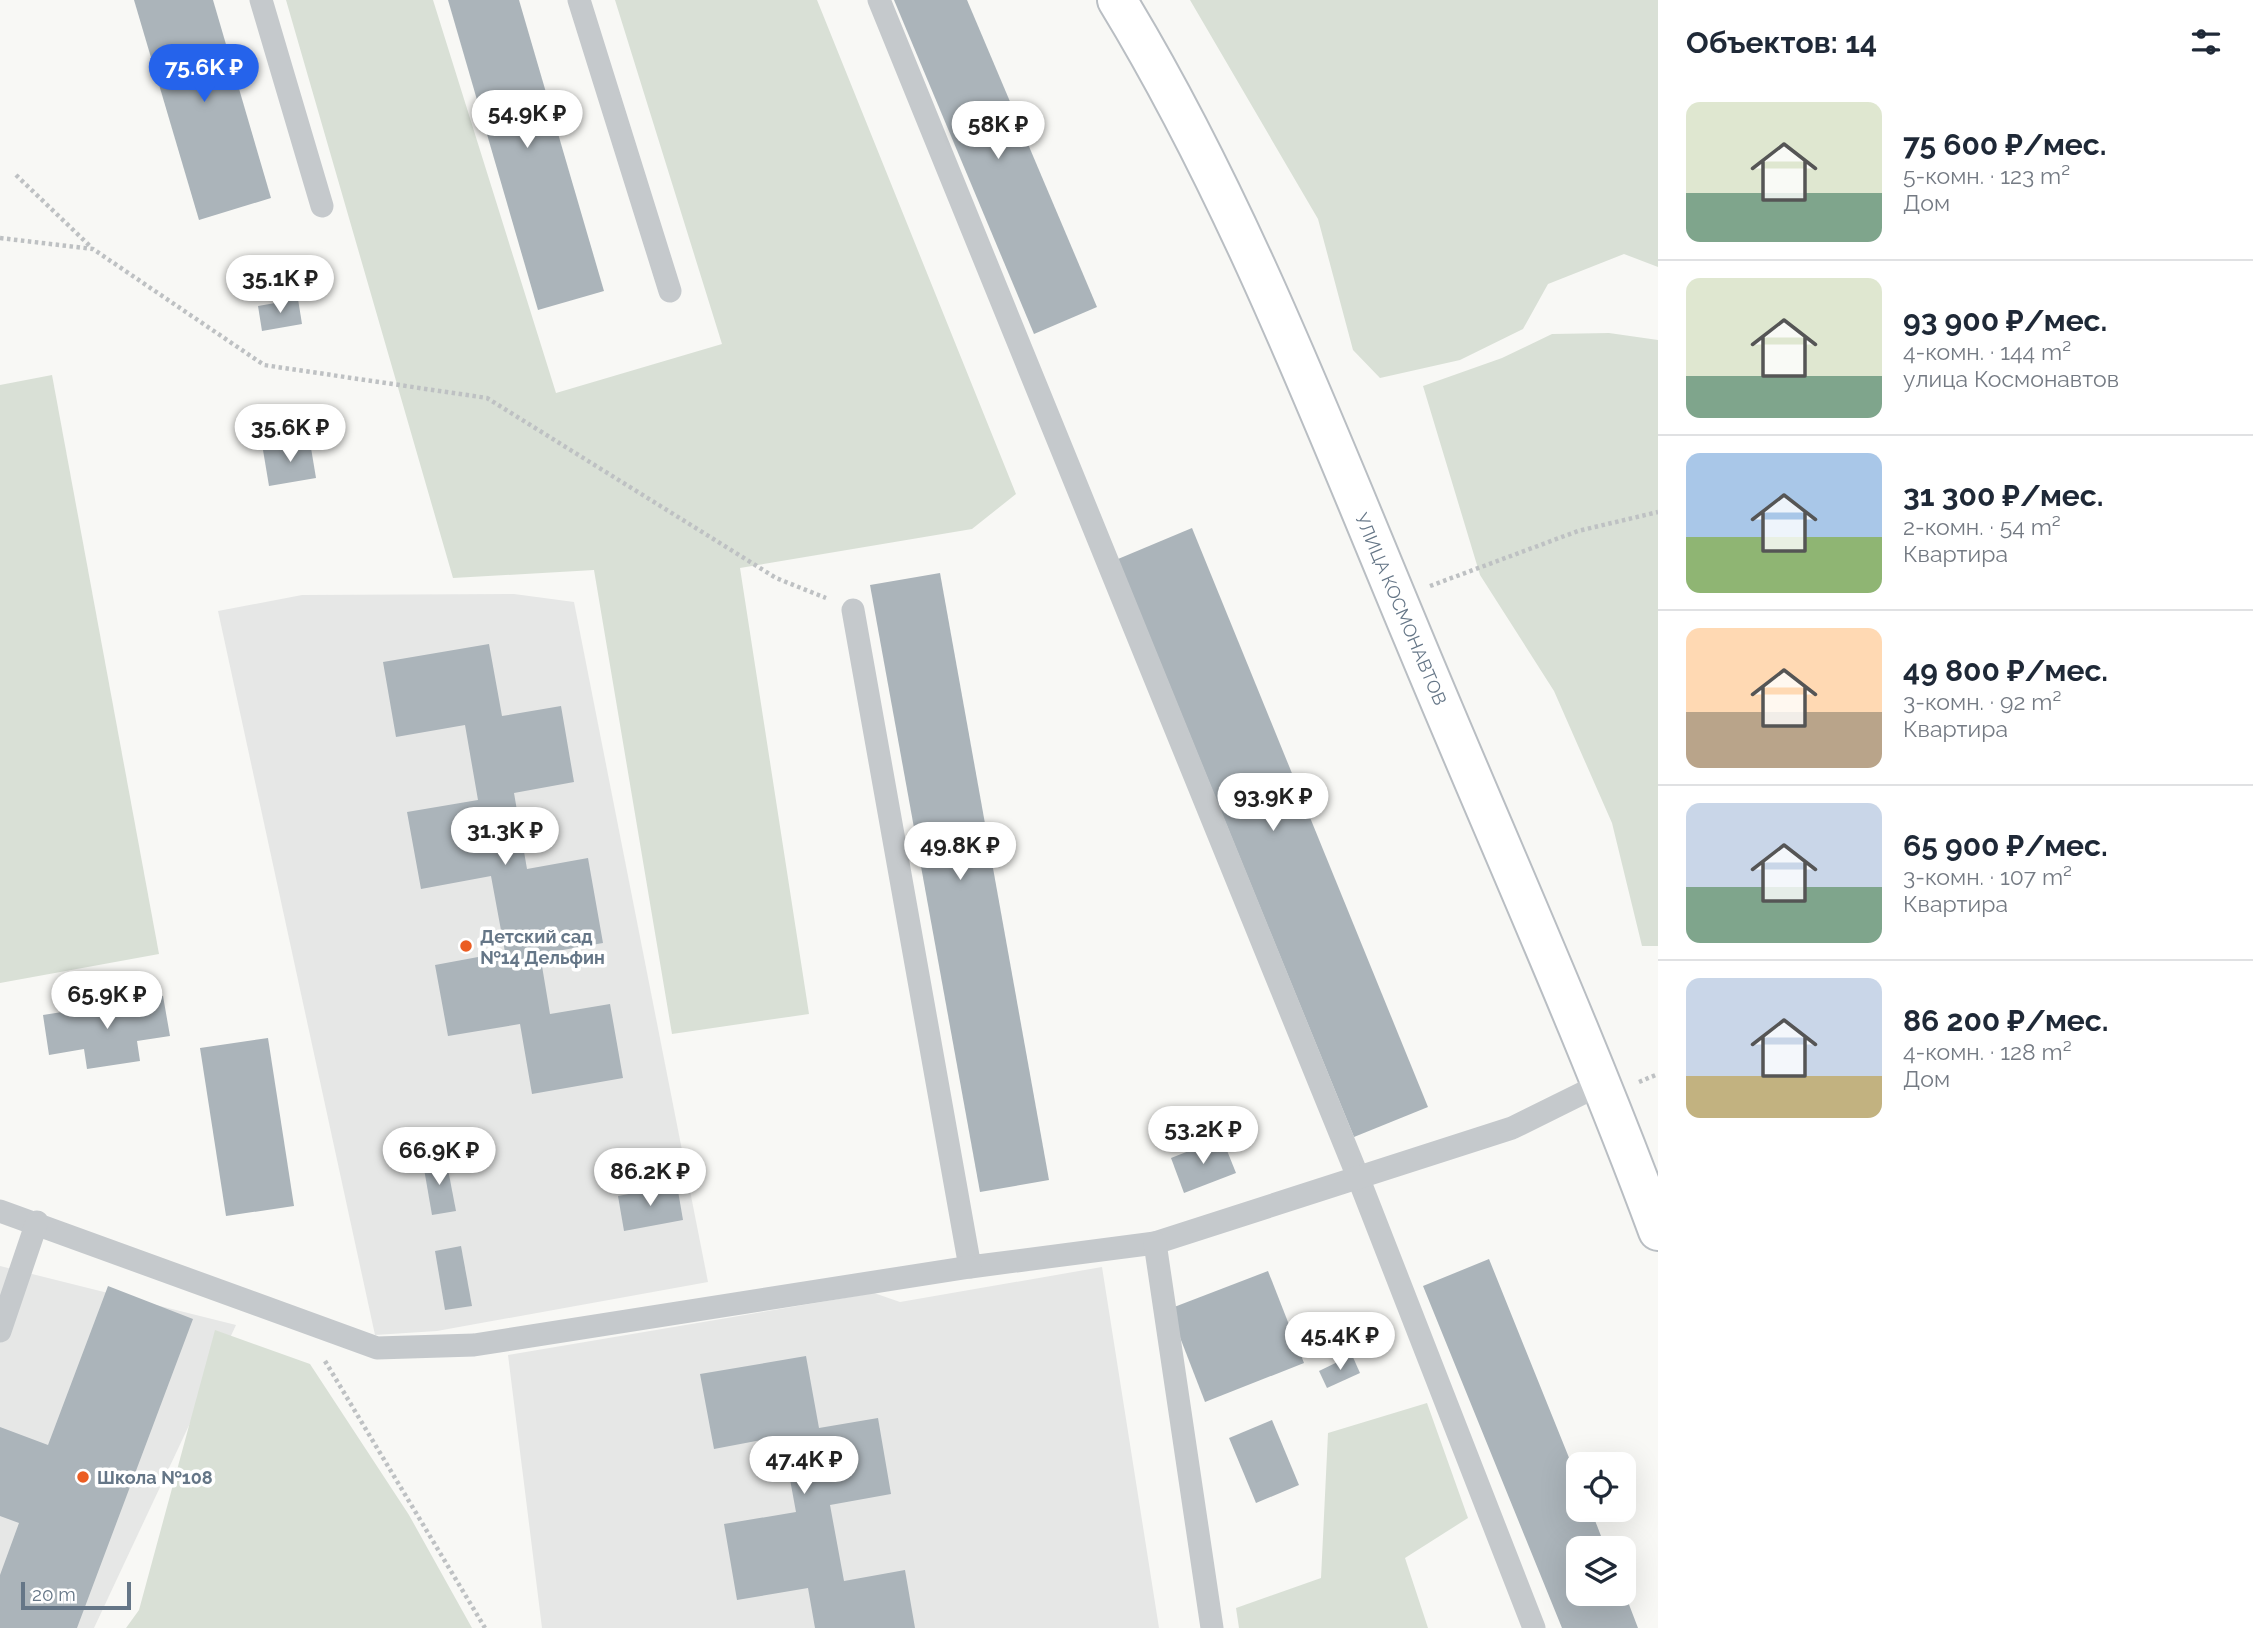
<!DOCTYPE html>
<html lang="ru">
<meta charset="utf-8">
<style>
:root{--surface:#fff;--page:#f6f6f7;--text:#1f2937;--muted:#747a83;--line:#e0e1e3;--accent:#2563eb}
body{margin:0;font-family:Raleway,sans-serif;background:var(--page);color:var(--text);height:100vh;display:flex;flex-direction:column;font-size:26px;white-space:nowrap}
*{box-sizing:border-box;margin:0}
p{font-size:23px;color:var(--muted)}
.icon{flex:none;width:38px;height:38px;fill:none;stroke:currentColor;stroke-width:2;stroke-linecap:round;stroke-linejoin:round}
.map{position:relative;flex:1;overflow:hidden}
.side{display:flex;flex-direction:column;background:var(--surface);width:595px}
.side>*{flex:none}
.fabs{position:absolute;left:1566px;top:1452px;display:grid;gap:14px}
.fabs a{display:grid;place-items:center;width:70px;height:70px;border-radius:14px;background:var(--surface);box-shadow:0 7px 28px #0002;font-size:35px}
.scale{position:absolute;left:21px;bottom:18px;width:110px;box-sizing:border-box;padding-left:7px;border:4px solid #657687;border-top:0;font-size:19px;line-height:24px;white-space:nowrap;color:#657687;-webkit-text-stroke:5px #fff;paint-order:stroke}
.price{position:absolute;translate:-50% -60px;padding:0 16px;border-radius:24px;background:#fff;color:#222;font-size:23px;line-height:46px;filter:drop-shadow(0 2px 4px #0008)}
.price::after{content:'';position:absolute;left:50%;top:42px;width:21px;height:16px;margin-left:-10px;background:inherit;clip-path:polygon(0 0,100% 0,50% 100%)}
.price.selected{background:var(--accent);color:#fff}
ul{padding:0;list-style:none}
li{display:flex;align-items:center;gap:21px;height:175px;padding:0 28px}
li+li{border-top:2px solid var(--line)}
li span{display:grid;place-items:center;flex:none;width:196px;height:140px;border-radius:14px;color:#555}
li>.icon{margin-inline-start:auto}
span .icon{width:84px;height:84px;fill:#fffc;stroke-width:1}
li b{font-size:30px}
h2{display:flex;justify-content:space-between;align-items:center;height:84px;padding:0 28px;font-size:30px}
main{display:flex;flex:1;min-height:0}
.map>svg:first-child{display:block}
.built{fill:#e6e7e6}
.green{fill:#d9e0d6}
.building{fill:#abb4ba}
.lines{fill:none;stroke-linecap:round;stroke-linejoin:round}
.secondary-casing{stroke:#b9bec3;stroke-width:42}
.path{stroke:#bec1c3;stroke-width:4.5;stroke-dasharray:3.5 3.5;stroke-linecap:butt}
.lane{stroke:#c5c9cc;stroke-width:23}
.secondary{stroke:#fff;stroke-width:38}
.poi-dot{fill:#eb5d22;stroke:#fff;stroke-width:2.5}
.labels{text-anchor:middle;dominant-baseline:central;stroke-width:7;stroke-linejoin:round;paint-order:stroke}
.street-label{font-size:18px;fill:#657687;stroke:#fff}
.poi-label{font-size:18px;font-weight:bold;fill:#657687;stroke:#fff;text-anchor:start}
</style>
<main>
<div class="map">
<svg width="1658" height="1628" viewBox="0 0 1658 1628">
<rect width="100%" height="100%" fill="#f8f8f5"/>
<g class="built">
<polygon points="514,594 574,602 708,1282 437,1331 375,1335 218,611 302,595"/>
<polygon points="0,1266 236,1325 94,1628 0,1628"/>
<polygon points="1102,1267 1159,1628 542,1628 508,1355 874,1293 900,1302"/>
</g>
<g class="green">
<polygon points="286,0 433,0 556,393 722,344 615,0 817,0 1016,494 972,529 740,568 809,1014 672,1034 594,570 453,578"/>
<polygon points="1190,0 1658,0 1658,267 1624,254 1548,284 1523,329 1460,360 1380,378 1353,350 1318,219"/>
<polygon points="1609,333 1658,340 1658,946 1642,946 1612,823 1554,691 1480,575 1423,386 1502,358 1552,334"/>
<polygon points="52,375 159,954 0,983 0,385"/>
<polygon points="215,1330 310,1364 409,1515 472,1628 126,1628 139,1610"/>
<polygon points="1427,1403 1468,1518 1405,1558 1428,1628 1239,1628 1236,1608 1321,1578 1328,1433"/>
</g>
<g class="building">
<polygon points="134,0 213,0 271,198 199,220"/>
<polygon points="448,0 519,0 604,291 538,310"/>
<polygon points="894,0 967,0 1097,307 1034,334"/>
<polygon points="298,299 302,324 262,331 258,306"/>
<polygon points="310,442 316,478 269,486 263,450"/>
<polygon points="1192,528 1428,1107 1354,1137 1118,559"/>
<polygon points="940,573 1049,1180 980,1192 870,585"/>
<polygon points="489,644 502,716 561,706 574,782 514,793 527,869 588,858 603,943 540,954 550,1014 610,1004 623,1078 532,1094 520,1024 448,1036 435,965 505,952 491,876 421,889 407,812 478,800 465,725 396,737 383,662"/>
<polygon points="163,996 170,1036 137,1041 140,1061 87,1069 84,1049 49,1055 43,1015"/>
<polygon points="268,1038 294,1206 226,1216 200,1048"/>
<polygon points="1222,1138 1236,1173 1184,1193 1171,1158"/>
<polygon points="446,1159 456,1211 432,1215 423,1163"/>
<polygon points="677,1185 683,1220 624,1231 618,1196"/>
<polygon points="461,1246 472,1306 445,1310 435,1251"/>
<polygon points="1489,1259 1578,1480 1578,1510 1591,1510 1606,1549 1578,1549 1578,1594 1625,1594 1638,1628 1562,1628 1423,1286"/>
<polygon points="1268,1271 1304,1363 1205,1402 1169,1309"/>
<polygon points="108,1286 193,1319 77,1628 0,1628 0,1575 19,1523 0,1516 0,1427 48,1445"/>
<polygon points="1352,1355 1360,1373 1327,1388 1319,1371"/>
<polygon points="806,1356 819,1428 878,1418 891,1494 830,1505 844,1581 905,1570 915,1628 815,1628 808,1588 737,1600 724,1524 796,1512 782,1436 714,1449 700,1374"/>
<polygon points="1272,1420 1299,1485 1256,1503 1229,1438"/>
</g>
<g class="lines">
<g class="secondary-casing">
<path id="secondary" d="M1117,0C1237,197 1324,424 1413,637C1495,835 1584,1031 1658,1231"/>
</g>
<g class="path">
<polyline points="16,175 91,247"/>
<polyline points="0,238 93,249 264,365 487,398 776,578 826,598"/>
<polyline points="1430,586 1578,531 1658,512"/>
<polyline points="1639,1082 1658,1074"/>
<polyline points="325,1361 485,1628"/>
</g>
<g class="lane">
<polyline points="261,0 322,206"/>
<polyline points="579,0 670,291"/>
<polyline points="879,0 1358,1177 1534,1628"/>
<polyline points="853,610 970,1267 1155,1243 1512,1128 1599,1085"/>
<polyline points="0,1211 377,1348 474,1345 970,1267"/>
<polyline points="1155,1243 1212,1628"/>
<polyline points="0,1331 37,1222"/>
</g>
<use href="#secondary" class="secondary"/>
</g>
<g class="poi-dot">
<circle cx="466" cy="946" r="7"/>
<circle cx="83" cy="1477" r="7"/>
</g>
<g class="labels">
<g class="street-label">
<text transform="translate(1401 609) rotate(67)">УЛИЦА КОСМОНАВТОВ</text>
</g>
<g class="poi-label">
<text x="480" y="936">Детский сад<tspan x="480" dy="21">№14 Дельфин</tspan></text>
<text x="97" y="1477">Школа №108</text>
</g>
</g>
</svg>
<div class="fabs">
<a><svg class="icon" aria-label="locate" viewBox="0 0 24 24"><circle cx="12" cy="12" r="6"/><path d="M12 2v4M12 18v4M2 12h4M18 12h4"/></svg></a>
<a><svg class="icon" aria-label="layers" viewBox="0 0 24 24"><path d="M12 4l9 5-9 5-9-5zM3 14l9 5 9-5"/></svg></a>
</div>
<div class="scale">20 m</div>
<b class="price selected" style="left:204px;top:104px">75.6K ₽</b>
<b class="price" style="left:527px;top:150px">54.9K ₽</b>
<b class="price" style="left:998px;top:161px">58K ₽</b>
<b class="price" style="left:280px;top:315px">35.1K ₽</b>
<b class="price" style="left:290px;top:464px">35.6K ₽</b>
<b class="price" style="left:1273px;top:833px">93.9K ₽</b>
<b class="price" style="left:505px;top:867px">31.3K ₽</b>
<b class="price" style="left:960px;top:882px">49.8K ₽</b>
<b class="price" style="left:107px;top:1031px">65.9K ₽</b>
<b class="price" style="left:1203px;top:1166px">53.2K ₽</b>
<b class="price" style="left:439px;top:1187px">66.9K ₽</b>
<b class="price" style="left:650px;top:1208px">86.2K ₽</b>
<b class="price" style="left:1340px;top:1372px">45.4K ₽</b>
<b class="price" style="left:804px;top:1496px">47.4K ₽</b>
</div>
<section class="side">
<h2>Объектов: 14<svg class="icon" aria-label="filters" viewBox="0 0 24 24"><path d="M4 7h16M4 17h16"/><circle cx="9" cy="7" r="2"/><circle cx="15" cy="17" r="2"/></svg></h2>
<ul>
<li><span style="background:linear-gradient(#dfe7d0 65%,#7fa58c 0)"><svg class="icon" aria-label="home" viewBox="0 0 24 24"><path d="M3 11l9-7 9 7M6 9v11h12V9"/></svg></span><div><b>75 600 ₽/мес.</b><p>5-комн. · 123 m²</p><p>Дом</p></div></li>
<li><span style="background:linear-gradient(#dfe7d0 70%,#7fa58c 0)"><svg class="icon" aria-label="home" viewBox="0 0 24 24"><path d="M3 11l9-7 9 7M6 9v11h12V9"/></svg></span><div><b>93 900 ₽/мес.</b><p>4-комн. · 144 m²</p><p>улица Космонавтов</p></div></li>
<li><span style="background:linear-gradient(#a9c7e8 60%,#8fb573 0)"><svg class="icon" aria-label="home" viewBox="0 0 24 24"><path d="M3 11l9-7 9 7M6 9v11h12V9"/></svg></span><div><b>31 300 ₽/мес.</b><p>2-комн. · 54 m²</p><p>Квартира</p></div></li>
<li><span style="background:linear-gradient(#ffd9b3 60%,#b9a48a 0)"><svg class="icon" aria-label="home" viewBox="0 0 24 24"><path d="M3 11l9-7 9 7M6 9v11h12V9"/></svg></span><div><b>49 800 ₽/мес.</b><p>3-комн. · 92 m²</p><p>Квартира</p></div></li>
<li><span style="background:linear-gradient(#c9d6e8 60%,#7fa58c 0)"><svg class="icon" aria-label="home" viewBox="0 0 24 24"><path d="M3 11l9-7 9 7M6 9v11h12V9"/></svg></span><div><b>65 900 ₽/мес.</b><p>3-комн. · 107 m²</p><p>Квартира</p></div></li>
<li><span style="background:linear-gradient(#c9d6e8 70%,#c2b280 0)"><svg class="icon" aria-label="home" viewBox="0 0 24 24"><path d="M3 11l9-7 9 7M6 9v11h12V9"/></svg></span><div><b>86 200 ₽/мес.</b><p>4-комн. · 128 m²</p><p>Дом</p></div></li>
</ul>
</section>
</main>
